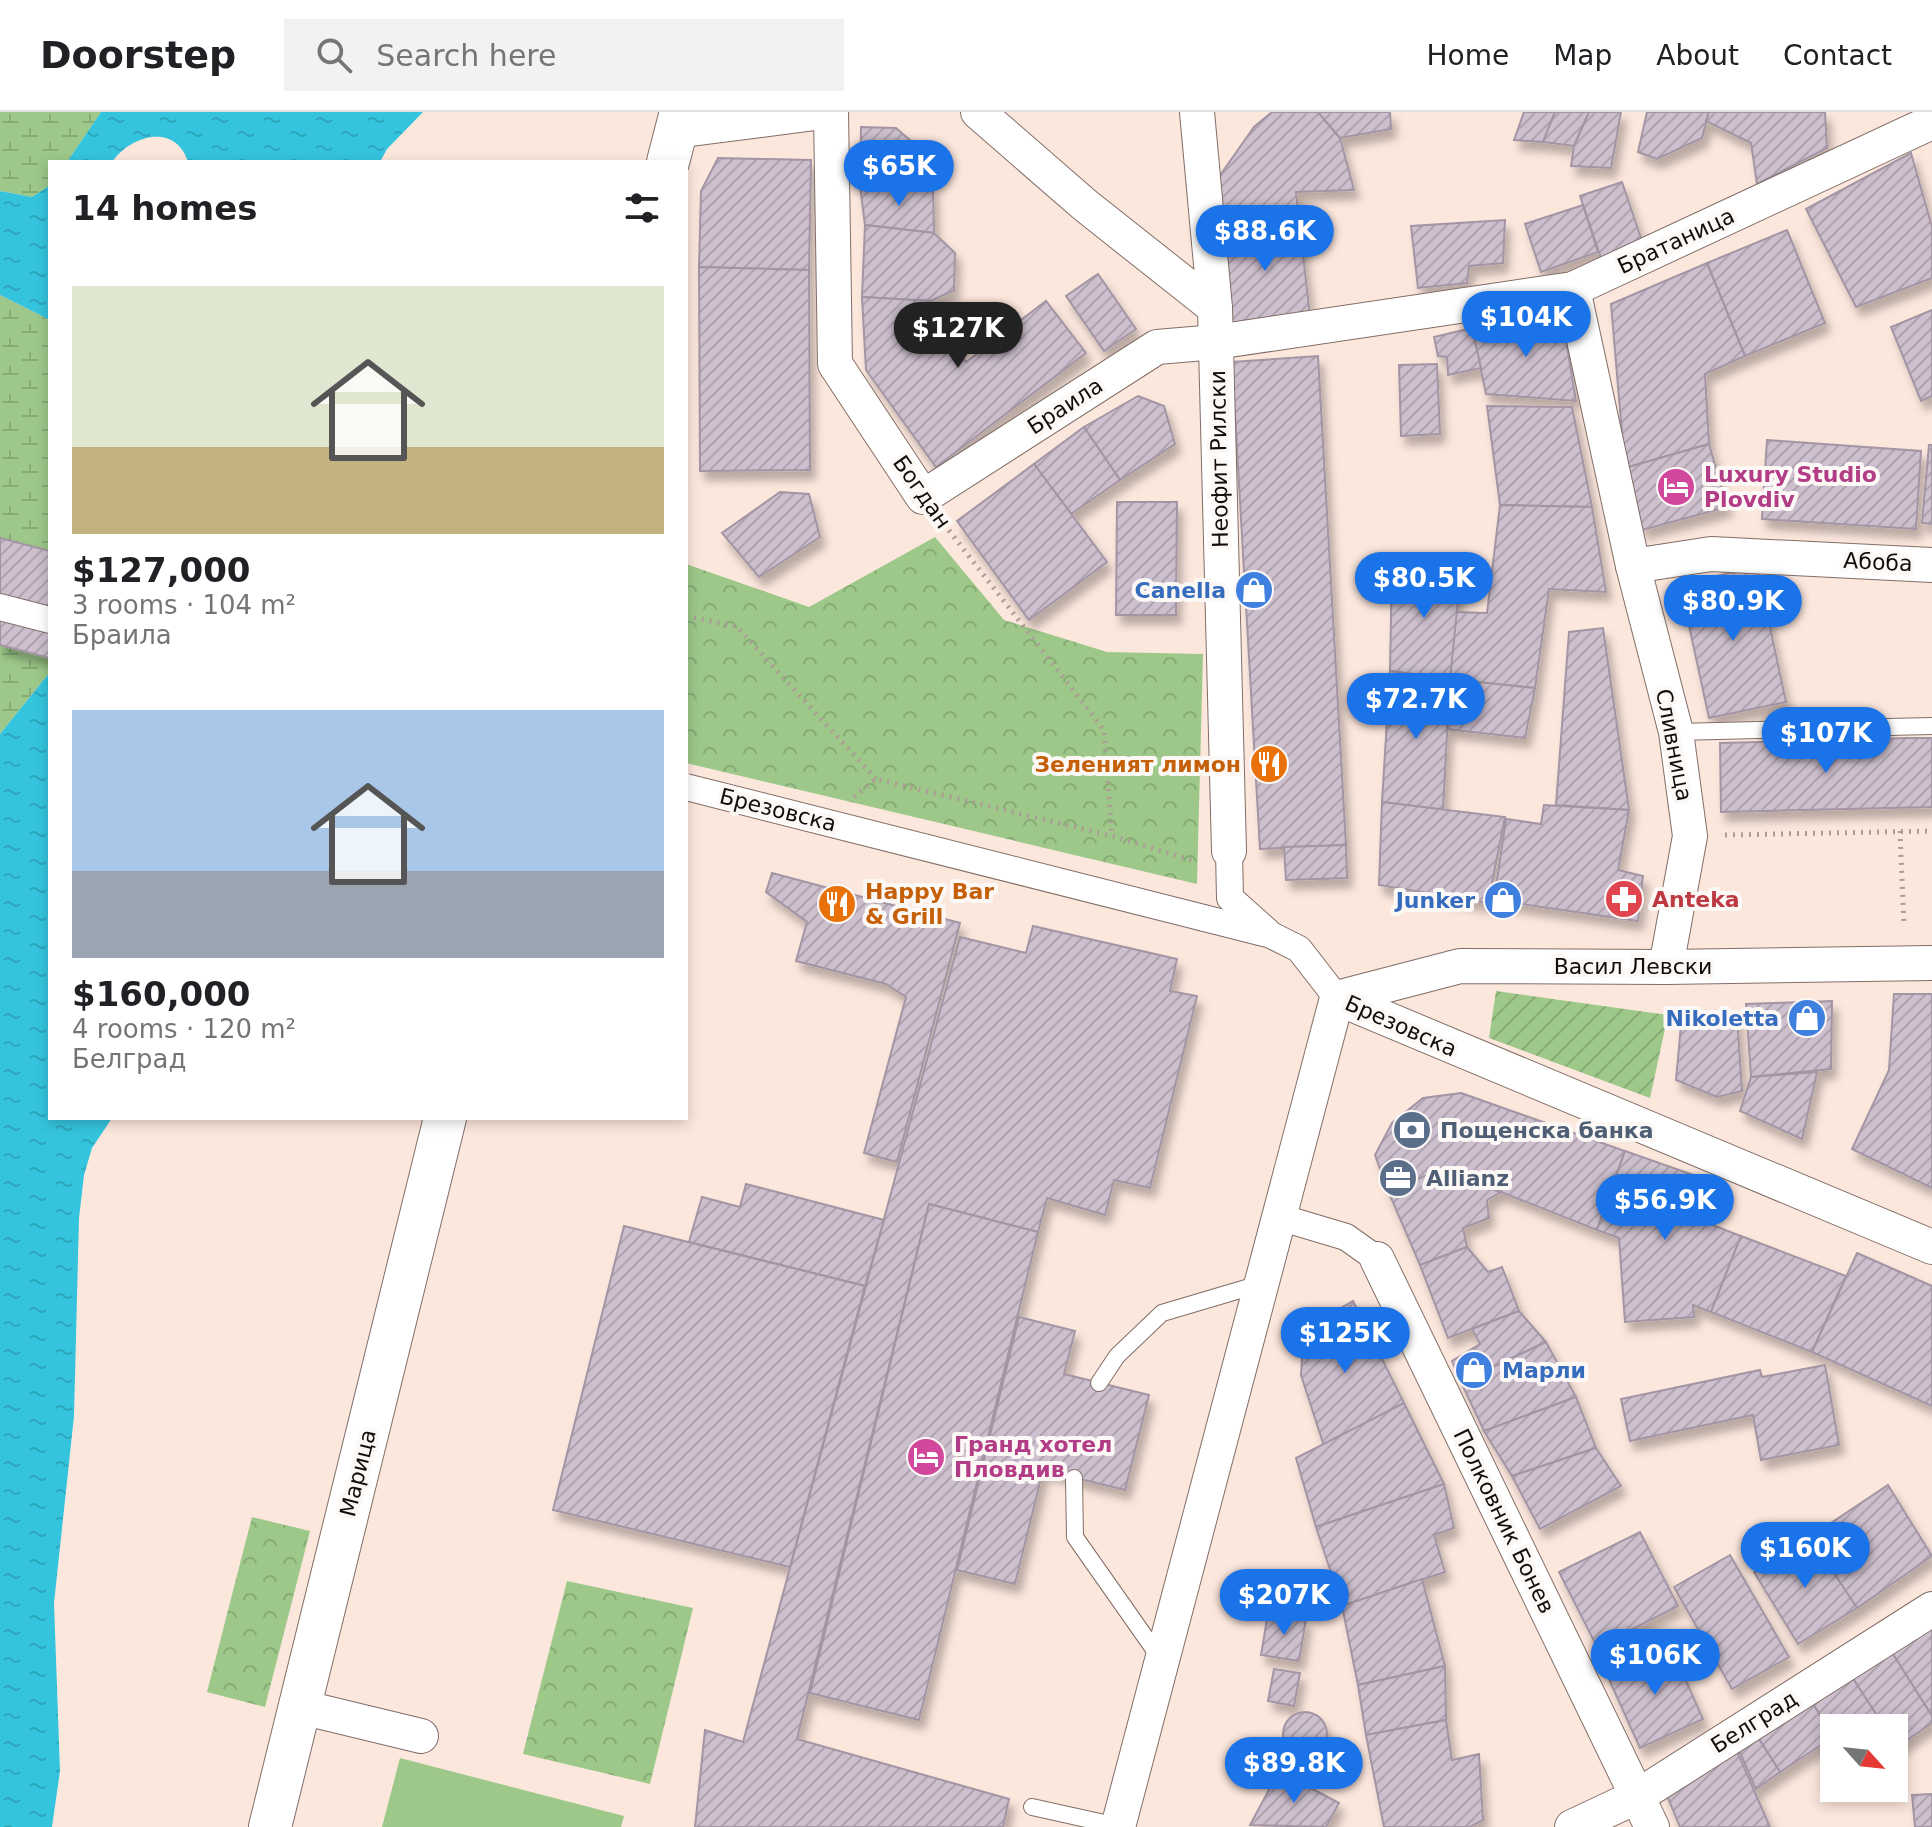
<!DOCTYPE html>
<meta charset="utf-8">
<style>
:root{--surface:#fff;--page:#f2f2f2;--text:#202124;--muted:#757577;--line:#e0e0e0;--accent:#1a73e8}
body{margin:0;font-family:"DejaVu Sans",sans-serif;background:var(--page);color:var(--text);height:100vh;display:flex;flex-direction:column;font-size:30px;white-space:nowrap}
*{box-sizing:border-box;margin:0}
p{font-size:26px;color:var(--muted)}
.icon{flex:none;width:44px;height:44px;fill:none;stroke:currentColor;stroke-width:2;stroke-linecap:round;stroke-linejoin:round}
.map{position:relative;flex:1;overflow:hidden}
.drawer{position:absolute;left:48px;top:48px;width:640px;height:960px;display:flex;flex-direction:column;background:var(--surface);border-radius:0px;box-shadow:0 4px 12px #0003}
.drawer>*{flex:none}
.needle{width:52px;rotate:117deg}
.buttons{position:absolute;left:1820px;top:1602px;display:grid;gap:16px}
.buttons a{display:grid;place-items:center;width:88px;height:88px;border-radius:0px;background:var(--surface);box-shadow:0 4px 12px #0003;font-size:40px}
.price{position:absolute;translate:-50% -68px;padding:0 18px;border-radius:28px;background:var(--accent);color:#fff;font-size:26px;line-height:52px;filter:drop-shadow(0 2px 4px #0008)}
.price::after{content:'';position:absolute;left:50%;top:48px;width:24px;height:18px;margin-left:-12px;background:inherit;clip-path:polygon(0 0,100% 0,50% 100%)}
.price.current{background:#222;color:#fff}
ul{padding:0;list-style:none}
li{display:grid;align-content:center;gap:16px;height:424px;padding:0 24px}
li span{display:grid;place-items:center;height:248px;border-radius:0px;color:#555}
li>.icon{margin-inline-start:auto}
span .icon{width:144px;height:144px;fill:#fffc;stroke-width:1}
li b{font-size:34px}
h2{display:flex;justify-content:space-between;align-items:center;height:96px;padding:0 24px;font-size:34px}
header{display:flex;align-items:center;gap:48px;box-sizing:border-box;height:112px;padding:0 40px;background:var(--surface);border-bottom:2px solid var(--line)}
header strong{font-size:38px}
nav{display:flex;gap:44px;margin-inline-start:auto;font-size:28px}
.search{width:560px;height:72px;background:var(--page);display:flex;align-items:center;gap:20px;box-sizing:border-box;padding:0 28px;border-radius:0px;color:var(--muted);font-size:30px}
.map>svg:first-child{display:block}
.wetland{fill:url(#wetland-marsh)}
.park{fill:url(#park-crowns)}
.garden{fill:url(#garden-furrows)}
.pitch{fill:#9dc889}
.water{fill:url(#water-ripples)}
.building{fill:url(#building-hatch);stroke:#a395a3;stroke-width:2;filter:url(#shadow)}
.lines{fill:none;stroke-linecap:round;stroke-linejoin:round}
.service-casing{stroke:#816e66;stroke-width:18}
.pedestrian-casing{stroke:#816e66;stroke-width:28}
.minor-casing{stroke:#816e66;stroke-width:36}
.tertiary-casing{stroke:#816e66;stroke-width:44}
.path{stroke:#ac9c94;stroke-width:5;stroke-dasharray:2 6;stroke-linecap:butt}
.service{stroke:#fff;stroke-width:16}
.pedestrian{stroke:#fff;stroke-width:26}
.minor{stroke:#fff;stroke-width:34}
.tertiary{stroke:#fff;stroke-width:42}
.pedestrian-bridge-casing{stroke:#816e66;stroke-width:28;stroke-linecap:butt}
.pedestrian-bridge{stroke:#fff;stroke-width:26}
.labels{text-anchor:middle;dominant-baseline:central;stroke-width:8;stroke-linejoin:round;paint-order:stroke}
.street-label{font-size:22px;fill:#140d0a;stroke:#fcf8f6}
.hotel-label{font-size:22px;font-weight:bold;fill:#b23c85;stroke:#fcf8f6;text-anchor:start}
.shop-label{font-size:22px;font-weight:bold;fill:#366cbe;stroke:#fcf8f6;text-anchor:end}
.food-label{font-size:22px;font-weight:bold;fill:#c56008;stroke:#fcf8f6;text-anchor:end}
.health-label{font-size:22px;font-weight:bold;fill:#be3a42;stroke:#fcf8f6;text-anchor:start}
.service-label{font-size:22px;font-weight:bold;fill:#4e5e75;stroke:#fcf8f6;text-anchor:start}
</style>
<header>
<strong>Doorstep</strong>
<div class="search"><svg class="icon" aria-label="search" viewBox="0 0 24 24"><circle cx="10" cy="10" r="6"/><path d="M15 15l6 6"/></svg>Search here</div>
<nav><a>Home</a><a>Map</a><a>About</a><a>Contact</a></nav>
</header>
<div class="map">
<svg width="1932" height="1715" viewBox="0 0 1932 1715">
<defs>
<pattern id="wetland-marsh" width="20" height="14" patternUnits="userSpaceOnUse" patternTransform="scale(2)"><rect width="20" height="14" fill="#9dc889"/><path d="M1 5h8M5 5V1M11 12h8M15 12V8" fill="none" stroke="#86ab75"/></pattern>
<pattern id="park-crowns" width="20" height="18" patternUnits="userSpaceOnUse" patternTransform="scale(2)"><rect width="20" height="18" fill="#9dc889"/><path d="M2 6a3 3 0 1 1 6 0M12 15a3 3 0 1 1 6 0" fill="none" stroke="#86ab75"/></pattern>
<pattern id="garden-furrows" width="10" height="10" patternUnits="userSpaceOnUse" patternTransform="scale(2)"><rect width="10" height="10" fill="#9dc889"/><path d="M-1 1l2-2M0 10L10 0M9 11l2-2" fill="none" stroke="#86ab75"/></pattern>
<pattern id="water-ripples" width="26" height="14" patternUnits="userSpaceOnUse" patternTransform="scale(2)"><rect width="26" height="14" fill="#34c4de"/><path d="M2 4q2-2 4 0t4 0M15 11q2-2 4 0t4 0" fill="none" stroke="#2da7bd"/></pattern>
<pattern id="building-hatch" width="6" height="6" patternUnits="userSpaceOnUse" patternTransform="scale(2)"><rect width="6" height="6" fill="#cdbfce"/><path d="M-1 1l2-2M0 6l6-6M5 7l2-2" fill="none" stroke="#afa3b0"/></pattern>
<filter id="shadow"><feDropShadow dx="5" dy="9" stdDeviation="4" flood-color="#0004"/></filter>
</defs>
<rect width="100%" height="100%" fill="#fce7dd"/>
<g class="wetland">
<polygon points="0,0 101,0 67,50 50,50 50,73 32,85 0,79"/>
<polygon points="0,183 50,208 50,560 0,622"/>
</g>
<g class="park">
<polygon points="935,425 1004,508 1107,540 1203,542 1197,772 686,651 686,452 809,495"/>
<polygon points="252,1405 310,1419 265,1595 207,1580"/>
<polygon points="567,1469 693,1496 650,1672 523,1642"/>
</g>
<polygon class="garden" points="1496,879 1668,903 1650,986 1489,926"/>
<polygon class="pitch" points="400,1646 624,1704 621,1715 382,1715"/>
<g class="water">
<path d="M101,0H423L387,37L380,50H188C176,10 130,23 112,50H67Z"/>
<polygon points="50,73 50,208 0,183 0,79 32,85"/>
<polygon points="50,560 50,1006 112,1006 92,1036 84,1063 79,1106 74,1304 54,1491 60,1659 52,1715 0,1715 0,622"/>
</g>
<g class="building">
<polygon points="1272,0 1318,0 1340,26 1354,78 1296,80 1299,107 1219,116 1216,69 1254,15"/>
<polygon points="1318,0 1390,0 1391,17 1340,26"/>
<polygon points="1524,0 1555,0 1543,30 1514,28"/>
<polygon points="1555,0 1589,0 1574,34 1543,30"/>
<polygon points="1589,0 1621,0 1611,56 1571,54 1574,34"/>
<polygon points="1647,0 1709,0 1702,26 1657,47 1638,40"/>
<polygon points="1709,0 1825,0 1827,36 1757,72 1751,31 1706,9"/>
<polygon points="861,15 896,16 926,42 918,75 860,74"/>
<polygon points="1911,41 1932,115 1932,166 1856,195 1806,97"/>
<polygon points="718,46 811,48 809,158 699,155 701,79"/>
<polygon points="1622,70 1643,132 1601,146 1580,84"/>
<polygon points="860,74 933,75 934,121 865,113"/>
<polygon points="1583,93 1598,140 1541,160 1525,112"/>
<polygon points="1299,107 1310,205 1231,215 1219,116"/>
<polygon points="1505,108 1503,151 1469,154 1467,171 1418,176 1411,114"/>
<polygon points="865,113 934,121 955,141 954,178 931,189 862,185"/>
<polygon points="1787,118 1825,211 1745,244 1707,151"/>
<polygon points="1707,151 1745,244 1705,262 1709,332 1625,356 1611,192"/>
<polygon points="699,155 809,158 810,358 700,359"/>
<polygon points="1098,162 1136,217 1104,239 1066,184"/>
<polygon points="862,185 931,189 937,208 966,250 1046,189 1086,241 936,355 866,258"/>
<polygon points="1932,198 1932,284 1921,289 1891,215"/>
<polygon points="1562,204 1576,289 1486,282 1472,216"/>
<polygon points="1472,216 1481,256 1448,263 1447,245 1438,244 1434,225"/>
<polygon points="1318,244 1346,733 1260,737 1232,250"/>
<polygon points="1437,252 1440,322 1401,324 1399,253"/>
<polygon points="1138,284 1164,294 1175,332 1120,368 1084,315"/>
<polygon points="1487,294 1572,295 1592,395 1500,393"/>
<polygon points="1084,315 1120,368 1071,402 1034,352"/>
<polygon points="1767,328 1921,339 1916,417 1762,407"/>
<polygon points="1709,332 1727,395 1642,418 1625,356"/>
<polygon points="1929,333 1932,333 1932,412 1922,411"/>
<polygon points="1034,352 1107,450 1029,508 957,409"/>
<polygon points="780,380 809,382 820,425 759,465 722,421"/>
<polygon points="1117,390 1177,390 1176,503 1116,503"/>
<polygon points="1500,393 1592,395 1606,480 1549,477 1535,576 1450,567 1456,500 1487,501"/>
<polygon points="0,426 50,439 50,546 0,533"/>
<polygon points="1392,453 1461,458 1450,567 1390,559"/>
<polygon points="1757,455 1786,590 1709,606 1680,472"/>
<polygon points="1603,516 1629,698 1556,693 1569,520"/>
<polygon points="1390,559 1450,567 1443,698 1382,690"/>
<polygon points="1450,567 1535,576 1525,626 1447,617"/>
<polygon points="1907,626 1932,626 1932,695 1721,700 1720,631"/>
<polygon points="1382,690 1505,705 1488,791 1379,773"/>
<polygon points="1544,693 1629,698 1618,758 1643,764 1638,809 1494,788 1506,707 1541,712"/>
<polygon points="1346,733 1347,766 1286,768 1284,735"/>
<polygon points="772,761 960,811 897,1050 864,1041 906,885 886,872 796,849 807,810 766,780"/>
<polygon points="1033,814 1177,847 1170,879 1197,884 1150,1076 1114,1068 1105,1103 1047,1086 1038,1120 929,1092 797,1627 1009,1687 1003,1715 695,1715 705,1618 743,1630 960,825 1026,841"/>
<polygon points="1894,882 1932,882 1932,1076 1852,1037 1889,958"/>
<polygon points="1832,889 1831,957 1751,965 1746,892"/>
<polygon points="1682,902 1737,905 1742,979 1717,985 1676,968"/>
<polygon points="1817,960 1802,1027 1740,999 1751,965"/>
<polygon points="1461,981 1625,1039 1597,1118 1501,1080 1433,1060 1389,1081 1375,1043 1392,1011 1423,986"/>
<polygon points="1625,1039 1705,1067 1692,1105 1741,1124 1711,1200 1693,1193 1694,1205 1625,1210 1619,1126 1597,1118"/>
<polygon points="1433,1060 1501,1080 1487,1088 1489,1106 1463,1116 1467,1135 1420,1153 1389,1081"/>
<polygon points="746,1072 884,1108 865,1174 689,1130 702,1085 740,1095"/>
<polygon points="929,1092 1038,1120 919,1608 810,1581"/>
<polygon points="624,1114 865,1174 790,1455 553,1398"/>
<polygon points="1741,1124 1846,1164 1812,1240 1711,1200"/>
<polygon points="1467,1135 1488,1160 1502,1155 1519,1199 1448,1226 1420,1153"/>
<polygon points="1857,1141 1932,1174 1932,1294 1812,1240"/>
<polygon points="1353,1189 1404,1291 1324,1334 1301,1263 1303,1231 1312,1213"/>
<polygon points="1519,1199 1546,1230 1461,1270 1452,1249 1480,1232 1472,1217"/>
<polygon points="1019,1205 1075,1219 1064,1262 1149,1283 1125,1378 1043,1358 1015,1472 957,1458"/>
<polygon points="1546,1230 1576,1285 1484,1319 1461,1270"/>
<polygon points="1825,1253 1839,1333 1761,1348 1753,1303 1630,1329 1621,1287 1760,1258 1762,1265"/>
<polygon points="1576,1285 1596,1336 1512,1364 1484,1319"/>
<polygon points="1404,1291 1444,1372 1316,1415 1296,1346"/>
<polygon points="1596,1336 1621,1374 1540,1417 1512,1364"/>
<polygon points="1444,1372 1454,1416 1434,1423 1445,1460 1342,1494 1316,1415"/>
<polygon points="1888,1373 1932,1444 1857,1496 1810,1425"/>
<polygon points="1640,1420 1678,1494 1597,1535 1559,1460"/>
<polygon points="1810,1425 1857,1496 1798,1532 1754,1460"/>
<polygon points="1730,1443 1789,1545 1732,1577 1674,1475"/>
<polygon points="1422,1467 1445,1554 1358,1573 1342,1494"/>
<polygon points="1268,1501 1306,1507 1299,1549 1261,1543"/>
<polygon points="1932,1513 1932,1604 1891,1539"/>
<polygon points="1670,1533 1703,1607 1640,1636 1607,1563"/>
<polygon points="1891,1539 1932,1604 1932,1611 1897,1635 1894,1616 1885,1616 1852,1565"/>
<polygon points="1445,1554 1446,1608 1366,1623 1358,1573"/>
<polygon points="1274,1557 1300,1561 1294,1594 1268,1589"/>
<polygon points="1852,1565 1885,1616 1834,1616 1834,1625 1812,1590"/>
<polygon points="1812,1590 1833,1625 1780,1660 1757,1624"/>
<circle cx="1305" cy="1622" r="22"/>
<polygon points="1446,1608 1452,1648 1479,1642 1483,1708 1470,1715 1384,1715 1366,1623"/>
<polygon points="1757,1624 1780,1660 1756,1677 1738,1636"/>
<polygon points="1736,1637 1770,1715 1680,1715 1663,1674"/>
<polygon points="1279,1659 1339,1691 1326,1715 1250,1713"/>
<polygon points="1932,1682 1932,1715 1915,1715 1912,1683"/>
</g>
<g class="lines">
<g class="service-casing">
<g id="service">
<polyline points="1676,620 1932,614"/>
<polyline points="1099,1271 1117,1244 1162,1201 1260,1172"/>
<polyline points="1074,1366 1075,1425 1160,1546"/>
<polyline points="1032,1695 1118,1714"/>
</g>
</g>
<g class="pedestrian-casing">
<g id="pedestrian">
<polyline points="0,495 50,508"/>
<polyline points="1229,739 1230,786 1267,819"/>
<polyline points="1204,806 1271,823 1299,837 1337,886"/>
<polyline points="1279,1105 1346,1125 1377,1147"/>
</g>
</g>
<g class="minor-casing">
<g id="minor">
<polyline points="831,0 835,252 923,385 1157,235 1216,230 1573,177 1932,10"/>
<polyline points="978,0 1085,93 1215,196"/>
<polyline points="1197,0 1215,196 1229,739"/>
<polyline points="675,19 823,0"/>
<polyline points="1573,177 1633,454 1676,620 1690,724 1666,855"/>
<polyline points="1633,454 1711,442 1932,453"/>
<polyline points="1337,886 1932,1135"/>
<polyline points="1337,886 1460,854 1666,855 1932,851"/>
<polyline points="1377,1147 1652,1715"/>
<polyline points="301,1595 421,1624"/>
<polyline points="1118,1715 1337,886"/>
<polyline points="1572,1715 1638,1684 1932,1497"/>
</g>
</g>
<g class="tertiary-casing">
<g id="tertiary">
<polyline points="668,50 681,0"/>
<polyline points="270,1715 445,1006"/>
</g>
</g>
<g class="path">
<polyline points="944,412 1104,618 1112,724"/>
<polyline points="686,504 737,515 876,667"/>
<polyline points="854,685 876,667 1112,724 1195,749"/>
<polyline points="1900,719 1904,814"/>
<polyline points="1725,723 1932,719"/>
</g>
<use href="#service" class="service"/>
<use href="#pedestrian" class="pedestrian"/>
<use href="#minor" class="minor"/>
<use href="#tertiary" class="tertiary"/>
<g class="pedestrian-bridge-casing">
<polyline id="pedestrian-bridge" points="686,675 1204,806"/>
</g>
<use href="#pedestrian-bridge" class="pedestrian-bridge"/>
</g>
<defs>
<g id="hotel-disc" transform="scale(2)"><circle r="9.5" fill="#d1479c" stroke="#fcf8f6"/><path d="M-6-4.5h1.5V1H6V5H4.5V3h-9V5H-6ZM-4 0a1.8 1.8 0 1 1 3.6 0ZM.5 0V-2.5h3Q6-2.5 6 0Z" fill="#fff"/></g>
<g id="shop-disc" transform="scale(2)"><circle r="9.5" fill="#3f7fe0" stroke="#fcf8f6"/><path d="M-5-2.5h2.3a2.7 3.5 0 0 1 5.4 0H5L5.5 6h-11ZM-1.5-2.5h3a1.5 2.3 0 0 0-3 0Z" fill="#fff"/></g>
<g id="restaurant-disc" transform="scale(2)"><circle r="9.5" fill="#e8710a" stroke="#fcf8f6"/><path d="M-5-6h1v4h1v-4h1v4h1v-4h1v5L-1.5 .5V6h-2V.5L-5-1ZM5-6V6H3V1.5H1.5Q1.5-4 5-6Z" fill="#fff"/></g>
<g id="pharmacy-disc" transform="scale(2)"><circle r="9.5" fill="#e0444e" stroke="#fcf8f6"/><path d="M-2-6h4v4h4v4h-4v4h-4v-4h-4v-4h4Z" fill="#fff"/></g>
<g id="bank-disc" transform="scale(2)"><circle r="9.5" fill="#5c6f8a" stroke="#fcf8f6"/><path d="M-6-4H6V4H-6ZM0-2.3a2.3 2.3 0 1 0 0 4.6a2.3 2.3 0 1 0 0-4.6Z" fill="#fff"/></g>
<g id="office-disc" transform="scale(2)"><circle r="9.5" fill="#5c6f8a" stroke="#fcf8f6"/><path d="M-6-3h4V-5.5h4V-3h4V5H-6ZM-1-4.5V-3h2v-1.5ZM-6 0V1H6V0Z" fill="#fff"/></g>
</defs>
<g fill-rule="evenodd">
<use href="#hotel-disc" x="1676" y="375"/>
<use href="#shop-disc" x="1254" y="478"/>
<use href="#restaurant-disc" x="1269" y="652"/>
<use href="#pharmacy-disc" x="1624" y="787"/>
<use href="#shop-disc" x="1503" y="788"/>
<use href="#restaurant-disc" x="837" y="792"/>
<use href="#shop-disc" x="1807" y="906"/>
<use href="#bank-disc" x="1412" y="1018"/>
<use href="#office-disc" x="1398" y="1066"/>
<use href="#shop-disc" x="1474" y="1258"/>
<use href="#hotel-disc" x="926" y="1345"/>
</g>
<g class="labels">
<g class="street-label">
<text transform="translate(1676 129) rotate(-25)">Братаница</text>
<text transform="translate(1065 294) rotate(-33)">Браила</text>
<text transform="translate(1219 347) rotate(-91)">Неофит Рилски</text>
<text transform="translate(922 380) rotate(55)">Богдан</text>
<text transform="translate(1878 450) rotate(3)">Абоба</text>
<text transform="translate(1674 633) rotate(79)">Сливница</text>
<text transform="translate(778 698) rotate(14)">Брезовска</text>
<text x="1633" y="854">Васил Левски</text>
<text transform="translate(1401 914) rotate(24)">Брезовска</text>
<text transform="translate(358 1361) rotate(-76)">Марица</text>
<text transform="translate(1504 1409) rotate(64)">Полковник Бонев</text>
<text transform="translate(1754 1610) rotate(-32)">Белград</text>
</g>
<g class="hotel-label">
<text x="1704" y="362">Luxury Studio<tspan x="1704" dy="25">Plovdiv</tspan></text>
<text x="954" y="1332">Гранд хотел<tspan x="954" dy="25">Пловдив</tspan></text>
</g>
<g class="shop-label">
<text x="1226" y="478">Canella</text>
<text x="1475" y="788">Junker</text>
<text x="1779" y="906">Nikoletta</text>
<text x="1502" y="1258" text-anchor="start">Марли</text>
</g>
<g class="food-label">
<text x="1241" y="652">Зеленият лимон</text>
<text x="865" y="779" text-anchor="start">Happy Bar<tspan x="865" dy="25">&amp; Grill</tspan></text>
</g>
<g class="health-label">
<text x="1652" y="787">Anteka</text>
</g>
<g class="service-label">
<text x="1440" y="1018">Пощенска банка</text>
<text x="1426" y="1066">Allianz</text>
</g>
</g>
</svg>
<div class="buttons">
<a><svg class="needle" viewBox="-14 -14 28 28"><path d="M0-13l5 13h-10z" fill="#e53935"/><path d="M0 13l5-13h-10z" fill="#757577"/></svg></a>
</div>
<b class="price" style="left:899px;top:96px">$65K</b>
<b class="price" style="left:1265px;top:161px">$88.6K</b>
<b class="price" style="left:1526px;top:247px">$104K</b>
<b class="price current" style="left:958px;top:258px">$127K</b>
<b class="price" style="left:1424px;top:508px">$80.5K</b>
<b class="price" style="left:1733px;top:531px">$80.9K</b>
<b class="price" style="left:1416px;top:629px">$72.7K</b>
<b class="price" style="left:1826px;top:663px">$107K</b>
<b class="price" style="left:1665px;top:1130px">$56.9K</b>
<b class="price" style="left:1345px;top:1263px">$125K</b>
<b class="price" style="left:1805px;top:1478px">$160K</b>
<b class="price" style="left:1284px;top:1525px">$207K</b>
<b class="price" style="left:1655px;top:1585px">$106K</b>
<b class="price" style="left:1294px;top:1693px">$89.8K</b>
<section class="drawer">
<h2>14 homes<svg class="icon" aria-label="filters" viewBox="0 0 24 24"><path d="M4 7h16M4 17h16"/><circle cx="9" cy="7" r="2"/><circle cx="15" cy="17" r="2"/></svg></h2>
<ul>
<li><span style="background:linear-gradient(#dfe7d0 65%,#c2b280 0)"><svg class="icon" aria-label="home" viewBox="0 0 24 24"><path d="M3 11l9-7 9 7M6 9v11h12V9"/></svg></span><div><b>$127,000</b><p>3 rooms · 104 m²</p><p>Браила</p></div></li>
<li><span style="background:linear-gradient(#a9c7e8 65%,#9aa5b1 0)"><svg class="icon" aria-label="home" viewBox="0 0 24 24"><path d="M3 11l9-7 9 7M6 9v11h12V9"/></svg></span><div><b>$160,000</b><p>4 rooms · 120 m²</p><p>Белград</p></div></li>
</ul>
</section>
</div>
